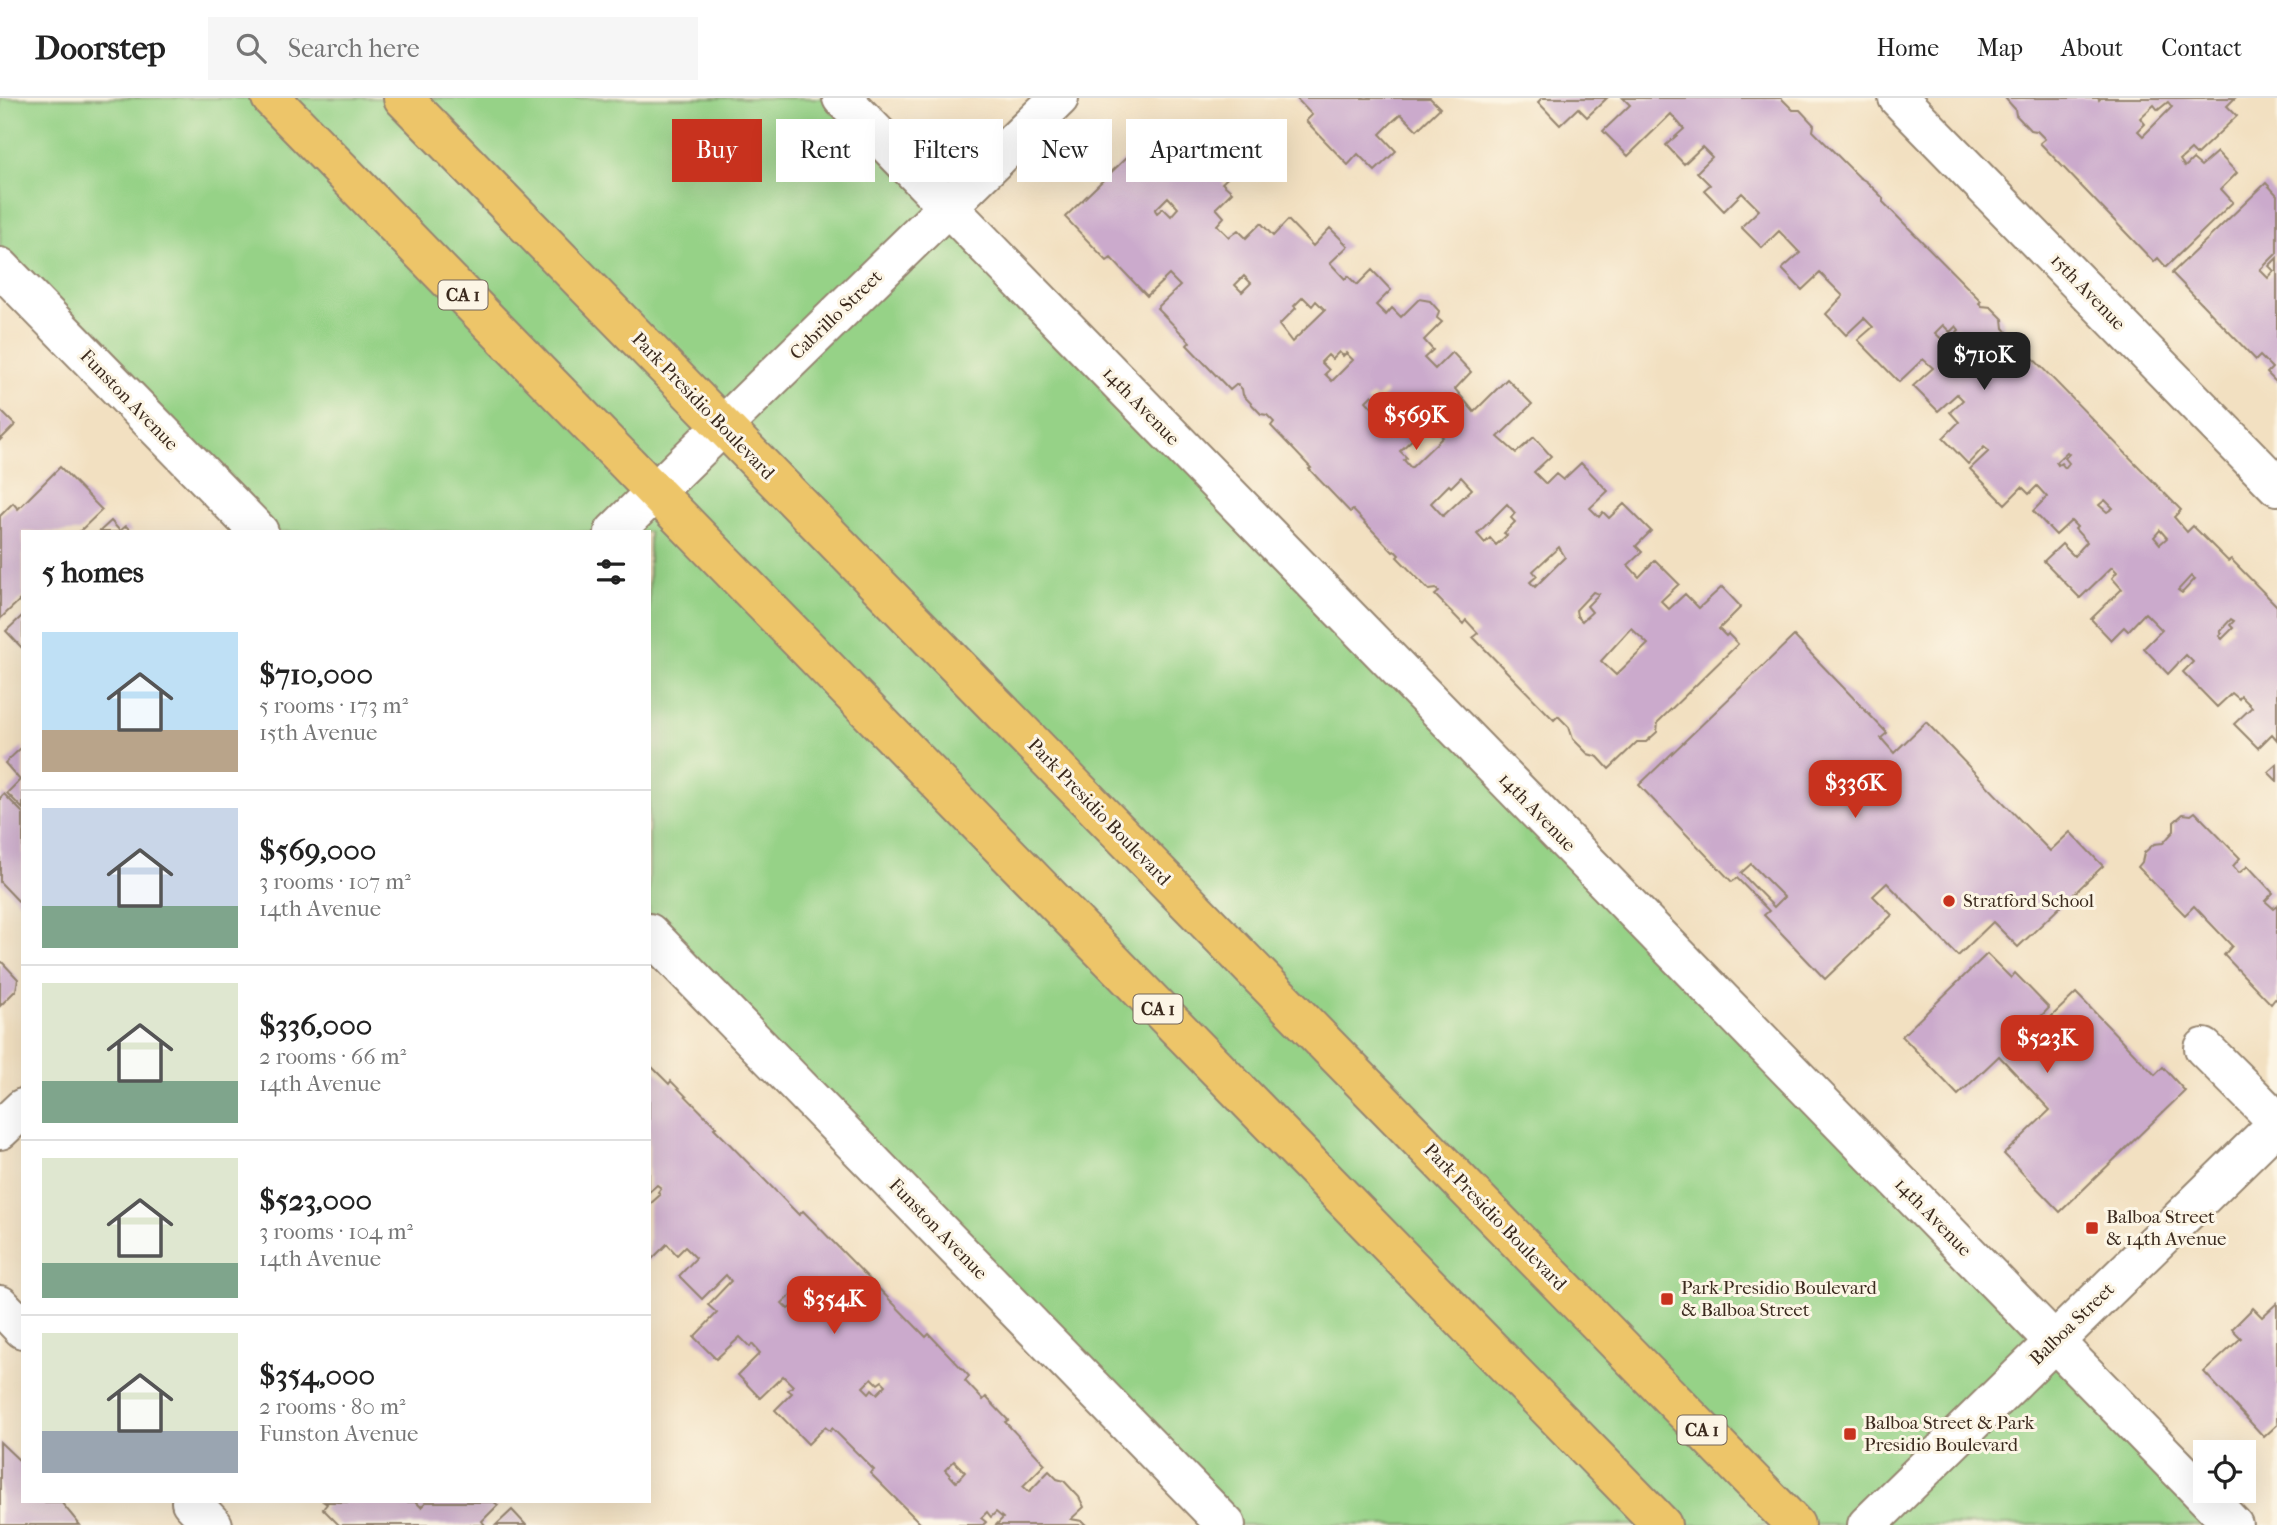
<!DOCTYPE html>
<meta charset="utf-8">
<style>
:root{--surface:#fff;--page:#f6f6f6;--text:#222;--muted:#767676;--line:#e0e0e0;--accent:#c8321e}
body{margin:0;font-family:"IM FELL French Canon",serif;background:var(--page);color:var(--text);height:100vh;display:flex;flex-direction:column;font-size:26px;white-space:nowrap}
*{box-sizing:border-box;margin:0}
p{font-size:23px;color:var(--muted)}
.icon{flex:none;width:38px;height:38px;fill:none;stroke:currentColor;stroke-width:2;stroke-linecap:round;stroke-linejoin:round}
.map{position:relative;flex:1;overflow:hidden}
.panel{position:absolute;left:21px;top:432px;width:630px;height:973px;display:flex;flex-direction:column;background:var(--surface);border-radius:0px;box-shadow:0 7px 28px #0002}
.panel>*{flex:none}
.banner{position:absolute;left:672px;top:21px;width:665px;height:63px;display:flex;gap:14px}
.controls{position:absolute;left:2193px;top:1342px;display:grid;gap:14px}
.controls a{display:grid;place-items:center;width:63px;height:63px;border-radius:0px;background:var(--surface);box-shadow:0 7px 28px #0002;font-size:35px}
.price{position:absolute;translate:-50% -60px;padding:0 16px;border-radius:14px;background:var(--accent);color:#fff;font-size:23px;line-height:46px;filter:drop-shadow(0 2px 4px #0008)}
.price::after{content:'';position:absolute;left:50%;top:42px;width:21px;height:16px;margin-left:-10px;background:inherit;clip-path:polygon(0 0,100% 0,50% 100%)}
.price.active{background:#222;color:#fff}
ul{padding:0;list-style:none}
li{display:flex;align-items:center;gap:21px;height:175px;padding:0 21px}
li+li{border-top:2px solid var(--line)}
li span{display:grid;place-items:center;flex:none;width:196px;height:140px;border-radius:0px;color:#555}
li>.icon{margin-inline-start:auto}
span .icon{width:84px;height:84px;fill:#fffc;stroke-width:1}
li b{font-size:30px}
h2{display:flex;justify-content:space-between;align-items:center;height:84px;padding:0 21px;font-size:30px}
.pill{padding:0 24px;border-radius:0px;background:var(--surface);box-shadow:0 7px 28px #0002;font-size:24px;line-height:63px}
.pill.active{background:var(--accent);color:#fff}
header{display:flex;align-items:center;gap:42px;box-sizing:border-box;height:98px;padding:0 35px;background:var(--surface);border-bottom:2px solid var(--line)}
header strong{font-size:33px}
nav{display:flex;gap:38px;margin-inline-start:auto;font-size:24px}
.search{width:490px;height:63px;background:var(--page);display:flex;align-items:center;gap:18px;box-sizing:border-box;padding:0 24px;border-radius:0px;color:var(--muted);font-size:26px}
.map>svg:first-child{display:block}
.green{fill:#96d287;stroke:#687e52;stroke-width:2}
.building{fill:#cbaacc;fill-rule:evenodd}
.lines{fill:none;stroke-linecap:round;stroke-linejoin:round}
.minor-casing{stroke:#968570;stroke-width:42}
.highway-casing{stroke:#968570;stroke-width:42}
.minor{stroke:#fff;stroke-width:38}
.highway{stroke:#edc569;stroke-width:38}
.poi-dot{fill:#c8321e;stroke:#fcf5e5;stroke-width:2.5}
.labels{text-anchor:middle;dominant-baseline:central;stroke-width:6;stroke-linejoin:round;paint-order:stroke}
.shield{fill:#fcf5e5;stroke:#75675a;stroke-width:2}
.shield-label{font-size:18px;font-weight:bold;fill:#3b2a1e}
.street-label{font-size:19px;fill:#3b2a1e;stroke:#fcf5e5}
.poi-label{font-size:19px;fill:#3b2a1e;stroke:#fcf5e5;text-anchor:start}
</style>
<header>
<strong>Doorstep</strong>
<div class="search"><svg class="icon" aria-label="search" viewBox="0 0 24 24"><circle cx="10" cy="10" r="6"/><path d="M15 15l6 6"/></svg>Search here</div>
<nav><a>Home</a><a>Map</a><a>About</a><a>Contact</a></nav>
</header>
<div class="map">
<svg width="2277" height="1427" viewBox="0 0 2277 1427">
<rect width="100%" height="100%" fill="#fcf5e5"/>
<filter id="ink" filterUnits="userSpaceOnUse"><feTurbulence type="fractalNoise" baseFrequency=".0143" numOctaves="2"/><feDisplacementMap in="SourceGraphic" scale="14" xChannelSelector="R" yChannelSelector="G"/><feConvolveMatrix kernelMatrix="1 2 1 2 8 2 1 2 1" color-interpolation-filters="sRGB"/></filter>
<filter id="wash" filterUnits="userSpaceOnUse"><feTurbulence type="fractalNoise" baseFrequency=".00686" numOctaves="4" result="noise"/><feDisplacementMap in="SourceGraphic" scale="28" xChannelSelector="R" yChannelSelector="G"/><feGaussianBlur stdDeviation="1.57" result="paint"/><feColorMatrix in="noise" values="0 0 0 0 0 0 0 0 0 0 0 0 0 0 0 0 0 1.4 0 .05"/><feComposite in="paint" operator="in"/></filter>
<g filter="url(#wash)">
<rect width="100%" height="100%" fill="#f2e0c1"/>
<polygon class="green" points="0,0 842,0 2233,1427 1227,1427 649,835 649,434 259,434 0,168"/>
<g id="blocks">
<g class="building">
<polygon points="1296,0 1430,0 1440,10 1417,32 1401,16 1390,26 1380,36 1396,53 1375,73 1358,56 1348,67 1306,23 1312,17"/>
<polygon points="1542,0 1607,0 1587,19 1578,10 1560,27 1538,4"/>
<path d="M1623,0H1781L1793,12H1800L1814,27L1813,33L1859,79L1867,84L1883,100V104L1981,203L1979,205L1982,208L1991,209L2003,221L2004,230L2009,236L2006,238L2017,250L2020,247L2181,412L2174,419L2187,434L2193,428L2228,463L2231,461L2277,508V642L2272,636L2258,650L2234,626L2252,609L2241,598L2239,601L2232,595L2217,609L2183,574L2193,564L2186,557L2168,576L2144,550L2162,532L2145,515L2128,533L2124,529L2111,542L2091,521L2122,491L2112,480L2117,474L2112,469L2080,500L2044,463L2062,446L2074,458L2087,444L2075,431L2077,429L2071,423L2056,437L2033,413L2047,399L2037,388L2029,396L2022,389L2005,406L1970,371L1989,353L1984,349L1968,366L1943,340L1959,324L1950,314L1963,302L1957,296L1938,313L1913,288L1933,270L1923,261L1899,284L1858,242L1873,229L1864,220L1846,237L1826,216L1843,198L1820,175L1802,192L1782,171L1800,155L1779,133L1762,150L1741,129L1759,112L1742,95L1724,113L1704,92L1710,87L1697,74L1712,59L1702,49L1684,66L1666,47L1684,31L1671,16L1628,58L1603,33L1630,7ZM1943,227L1950,234L1956,228L1959,232L1946,245L1935,235ZM2067,354L2069,356L2065,360L2069,365L2065,370L2061,365L2058,367L2056,364ZM2105,402L2113,410L2107,414L2099,407ZM2160,432L2167,440L2160,446L2154,439ZM2191,478L2195,481L2182,495L2178,492ZM2231,521L2234,523L2230,527L2233,530L2222,541L2219,538L2222,535L2220,533Z"/>
<path d="M2005,0H2098L2099,2L2101,0H2235L2227,8L2237,18L2196,57L2191,52L2180,62L2185,69L2193,61L2201,68L2217,54L2237,75L2221,91L2233,104L2166,169L2158,160L2154,164L2040,45L2045,41L2037,33L2030,32L2016,17L2015,11ZM2168,4L2172,9L2143,38L2138,33L2145,26L2140,20L2154,7L2158,12Z"/>
<path d="M1158,29L1201,73L1221,54L1237,71L1222,85L1232,94L1216,110L1224,119L1217,127L1229,139L1238,132L1246,140L1261,125L1273,138L1288,122L1313,148L1330,130L1348,148L1330,165L1345,181L1348,178L1357,187L1372,172L1391,192L1376,207L1386,217L1392,210L1401,219L1419,201L1430,203L1439,213L1437,220L1442,224L1424,242L1433,252L1424,260L1435,271L1452,254L1471,274L1455,291L1474,314L1507,281L1532,306L1498,339L1516,355L1534,339L1551,358L1534,374L1546,386L1556,376L1563,382L1581,365L1608,393L1590,410L1599,419L1603,414L1609,420L1624,406L1651,433L1636,448L1642,454L1628,467L1639,479L1655,462L1679,486L1661,503L1669,511L1685,496L1699,510L1722,489L1741,509L1719,531L1726,538L1728,536L1738,546L1658,624L1657,634L1646,644H1637L1609,671L1598,659L1588,656L1573,641L1569,629L1558,618L1554,622L1473,539L1478,535L1466,522L1463,526L1435,497L1439,494L1436,491L1429,492L1397,459L1399,457L1395,453L1393,454L1353,412L1350,414L1309,371L1311,370L1271,328L1274,324L1267,317L1261,316L1243,297L1242,291L1237,286L1230,292L1187,247L1190,244L1157,210L1180,188L1169,177L1147,198L1111,160L1107,163L1065,119ZM1168,99L1178,110L1171,118L1163,110L1157,115L1155,112ZM1244,178L1251,185L1242,194L1235,187ZM1303,199L1312,208L1316,203L1325,212L1292,244L1279,227L1296,210L1294,208ZM1339,254L1343,258L1346,255L1353,262L1332,283L1325,276L1329,272L1321,264L1328,257L1332,261ZM1384,292L1387,295L1380,303L1387,310L1379,317L1366,303L1372,297L1376,300ZM1426,322L1443,339L1411,370L1404,362L1407,360L1400,353L1420,334L1418,331ZM1461,379L1472,391L1443,418L1431,405L1449,387L1451,389ZM1507,406L1515,415L1511,420L1515,424L1504,435L1507,437L1496,447L1490,440L1485,445L1477,436ZM1559,449L1565,459L1535,489L1530,484L1537,478L1533,473ZM1593,494L1599,496L1587,508L1592,514L1582,523L1577,518L1576,512ZM1631,530L1648,546L1616,577L1601,563Z"/>
<polygon points="2266,85 2277,97 2277,155 2260,172 2268,180 2274,173 2269,168 2277,160 2277,285 2267,275 2272,270 2260,258 2256,262 2172,175"/>
<polygon points="0,312 15,327 0,342"/>
<polygon points="60,369 102,412 79,434 23,434 23,499 0,521 0,418 13,405 18,411"/>
<polygon points="111,423 120,433 126,428 132,434 99,434"/>
<polygon points="23,517 23,551 6,533"/>
<path d="M1794,538L1887,635L1881,640L1894,655L1926,624L2050,753L2070,734L2103,768L2018,849L1993,824L1958,858L1887,785L1873,798L1892,817L1825,881L1764,817L1769,813L1737,780L1732,784L1639,687ZM1751,766L1784,799L1774,809L1741,775Z"/>
<polygon points="23,648 23,711 7,695 20,682 5,665"/>
<polygon points="2277,666 2277,683 2268,674"/>
<polygon points="4,696 23,715 23,808 0,784 0,700"/>
<polygon points="2195,714 2240,760 2233,768 2239,775 2248,768 2273,795 2265,803 2273,810 2277,807 2277,902 2275,901 2271,906 2224,857 2232,848 2194,808 2185,817 2138,769 2142,764 2144,755 2154,746 2163,745 2174,733 2174,724 2183,716 2191,717"/>
<polygon points="1987,856 2011,880 2015,875 2049,910 2024,936 2028,941 2076,895 2155,977 2163,969 2185,993 2060,1114 2004,1056 2050,1012 1999,958 1958,997 1902,938"/>
<polygon points="2,864 18,881 16,892 0,908 0,865"/>
<path d="M649,966L669,986L671,983L716,1029L714,1030L799,1117L803,1113L926,1239L929,1236L969,1278L965,1283L983,1302L986,1299L1008,1322L1005,1324L1045,1366L1023,1388L1029,1394L1049,1373L1057,1381L1064,1383L1079,1399L1084,1409L1071,1421L1082,1423L1086,1427H996L1003,1420L996,1414L991,1419L987,1414L981,1420L986,1424L983,1427H922L870,1375L874,1372L832,1330L830,1333L825,1329L808,1346L775,1312L792,1295L788,1292L793,1288L783,1278L760,1300L738,1277L760,1255L752,1246L750,1249L740,1239L716,1261L694,1239L717,1215L708,1207L731,1183L726,1177L702,1201L679,1178L696,1160L685,1149L677,1157L667,1146L649,1164V1107L660,1097L658,1094L661,1090L657,1087L649,1094ZM793,1195L799,1201L801,1199L805,1203L795,1213L791,1209L788,1211L782,1205ZM872,1280L878,1286L882,1283L886,1287L877,1296L872,1291L869,1295L863,1289ZM954,1363L965,1374L956,1384L945,1372Z"/>
<polygon points="2277,1205 2277,1327 2264,1339 2204,1274 2241,1240 2232,1231 2253,1210 2262,1219"/>
<polygon points="0,1344 23,1366 23,1404 61,1404 80,1427 0,1427"/>
<polygon points="324,1404 416,1404 421,1409 426,1404 494,1404 498,1407 482,1423 485,1427 339,1427 323,1411 327,1406"/>
<polygon points="512,1412 526,1427 496,1427"/>
</g>
</g>
</g>
<g filter="url(#ink)">
<use href="#blocks" fill-opacity="0" stroke="#968570" stroke-width="2"/>
<g class="lines">
<g class="minor-casing">
<g id="minor">
<polyline points="842,0 2233,1427"/>
<polyline points="1898,0 2277,388"/>
<polyline points="0,169 259,434"/>
<polyline points="614,434 1059,0"/>
<polyline points="649,835 1226,1427"/>
<polyline points="2204,950 2277,1023"/>
<polyline points="0,1032 23,1010"/>
<polyline points="0,1207 23,1231"/>
<polyline points="191,1404 213,1427"/>
<polyline points="1867,1427 2277,1026"/>
</g>
</g>
<g class="highway-casing">
<g id="highway">
<polyline points="271,0 1662,1427"/>
<polyline points="403,0 1795,1427"/>
</g>
</g>
<use href="#minor" class="minor"/>
<use href="#highway" class="highway"/>
</g>
</g>
<g class="poi-dot">
<circle cx="1949" cy="803" r="7"/>
<rect x="2085" y="1123" width="14" height="14" rx="3.5"/>
<rect x="1660" y="1194" width="14" height="14" rx="3.5"/>
<rect x="1843" y="1329" width="14" height="14" rx="3.5"/>
</g>
<g class="labels">
<g class="shield">
<rect x="438.5" y="182.5" width="49" height="29" rx="5"/>
<rect x="1133.5" y="896.5" width="49" height="29" rx="5"/>
<rect x="1677.5" y="1317.5" width="49" height="29" rx="5"/>
</g>
<g class="shield-label">
<text x="463" y="197">CA 1</text>
<text x="1158" y="911">CA 1</text>
<text x="1702" y="1332">CA 1</text>
</g>
<g class="street-label">
<text transform="translate(2088 194) rotate(46)">15th Avenue</text>
<text transform="translate(836 217) rotate(-44)">Cabrillo Street</text>
<text transform="translate(129 302) rotate(46)">Funston Avenue</text>
<text transform="translate(703 308) rotate(46)">Park Presidio Boulevard</text>
<text transform="translate(1141 308) rotate(46)">14th Avenue</text>
<text transform="translate(1099 714) rotate(46)">Park Presidio Boulevard</text>
<text transform="translate(1537 714) rotate(46)">14th Avenue</text>
<text transform="translate(1495 1119) rotate(46)">Park Presidio Boulevard</text>
<text transform="translate(1933 1119) rotate(46)">14th Avenue</text>
<text transform="translate(938 1131) rotate(46)">Funston Avenue</text>
<text transform="translate(2072 1226) rotate(-44)">Balboa Street</text>
</g>
<g class="poi-label">
<text x="1963" y="803">Stratford School</text>
<text x="2106" y="1119">Balboa Street<tspan x="2106" dy="22">&amp; 14th Avenue</tspan></text>
<text x="1681" y="1190">Park Presidio Boulevard<tspan x="1681" dy="22">&amp; Balboa Street</tspan></text>
<text x="1864" y="1325">Balboa Street &amp; Park<tspan x="1864" dy="22">Presidio Boulevard</tspan></text>
</g>
</g>
</svg>
<div class="controls">
<a><svg class="icon" aria-label="locate" viewBox="0 0 24 24"><circle cx="12" cy="12" r="6"/><path d="M12 2v4M12 18v4M2 12h4M18 12h4"/></svg></a>
</div>
<b class="price active" style="left:1984px;top:294px">$710K</b>
<b class="price" style="left:1416px;top:354px">$569K</b>
<b class="price" style="left:1855px;top:722px">$336K</b>
<b class="price" style="left:2047px;top:977px">$523K</b>
<b class="price" style="left:834px;top:1238px">$354K</b>
<div class="banner">
<a class="pill active">Buy</a>
<a class="pill">Rent</a>
<a class="pill">Filters</a>
<a class="pill">New</a>
<a class="pill">Apartment</a>
</div>
<section class="panel">
<h2>5 homes<svg class="icon" aria-label="filters" viewBox="0 0 24 24"><path d="M4 7h16M4 17h16"/><circle cx="9" cy="7" r="2"/><circle cx="15" cy="17" r="2"/></svg></h2>
<ul>
<li><span style="background:linear-gradient(#bfe0f5 70%,#b9a48a 0)"><svg class="icon" aria-label="home" viewBox="0 0 24 24"><path d="M3 11l9-7 9 7M6 9v11h12V9"/></svg></span><div><b>$710,000</b><p>5 rooms · 173 m²</p><p>15th Avenue</p></div></li>
<li><span style="background:linear-gradient(#c9d6e8 70%,#7fa58c 0)"><svg class="icon" aria-label="home" viewBox="0 0 24 24"><path d="M3 11l9-7 9 7M6 9v11h12V9"/></svg></span><div><b>$569,000</b><p>3 rooms · 107 m²</p><p>14th Avenue</p></div></li>
<li><span style="background:linear-gradient(#dfe7d0 70%,#7fa58c 0)"><svg class="icon" aria-label="home" viewBox="0 0 24 24"><path d="M3 11l9-7 9 7M6 9v11h12V9"/></svg></span><div><b>$336,000</b><p>2 rooms · 66 m²</p><p>14th Avenue</p></div></li>
<li><span style="background:linear-gradient(#dfe7d0 75%,#7fa58c 0)"><svg class="icon" aria-label="home" viewBox="0 0 24 24"><path d="M3 11l9-7 9 7M6 9v11h12V9"/></svg></span><div><b>$523,000</b><p>3 rooms · 104 m²</p><p>14th Avenue</p></div></li>
<li><span style="background:linear-gradient(#dfe7d0 70%,#9aa5b1 0)"><svg class="icon" aria-label="home" viewBox="0 0 24 24"><path d="M3 11l9-7 9 7M6 9v11h12V9"/></svg></span><div><b>$354,000</b><p>2 rooms · 80 m²</p><p>Funston Avenue</p></div></li>
</ul>
</section>
</div>
